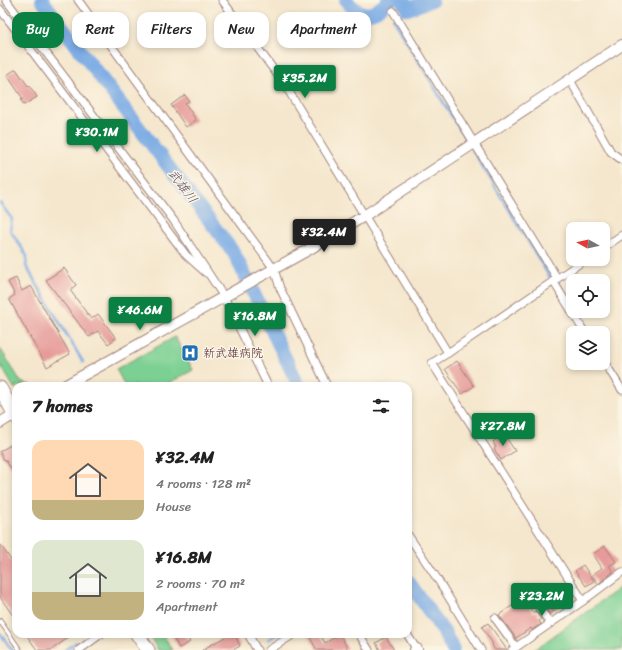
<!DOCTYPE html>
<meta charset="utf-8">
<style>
:root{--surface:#fff;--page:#f6f6f6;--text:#222;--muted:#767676;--accent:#0b8043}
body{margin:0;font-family:Sriracha,"Klee One",sans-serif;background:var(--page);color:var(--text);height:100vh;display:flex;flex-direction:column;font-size:15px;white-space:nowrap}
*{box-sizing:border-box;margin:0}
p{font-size:13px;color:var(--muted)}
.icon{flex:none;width:22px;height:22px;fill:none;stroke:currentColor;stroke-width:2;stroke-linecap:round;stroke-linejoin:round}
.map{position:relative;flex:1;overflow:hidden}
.details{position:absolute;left:12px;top:382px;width:400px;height:256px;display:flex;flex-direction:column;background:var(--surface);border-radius:12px;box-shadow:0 2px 6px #0003}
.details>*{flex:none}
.top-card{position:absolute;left:12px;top:12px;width:400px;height:36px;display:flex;gap:8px}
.needle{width:26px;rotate:278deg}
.tools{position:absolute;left:566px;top:222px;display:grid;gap:8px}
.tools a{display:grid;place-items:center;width:44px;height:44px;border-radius:8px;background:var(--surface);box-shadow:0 2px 6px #0003;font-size:20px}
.price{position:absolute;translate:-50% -34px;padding:0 9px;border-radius:4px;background:var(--accent);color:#fff;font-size:13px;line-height:26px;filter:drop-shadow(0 1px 2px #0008)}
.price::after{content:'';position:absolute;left:50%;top:24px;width:12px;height:9px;margin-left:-6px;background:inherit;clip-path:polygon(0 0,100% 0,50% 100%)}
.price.on{background:#222;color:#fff}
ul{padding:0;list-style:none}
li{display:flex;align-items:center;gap:12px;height:100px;padding:0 20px}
li span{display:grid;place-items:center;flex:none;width:112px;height:80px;border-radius:12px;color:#555}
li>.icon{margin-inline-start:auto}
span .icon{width:48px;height:48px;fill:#fffc;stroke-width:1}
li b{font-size:17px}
h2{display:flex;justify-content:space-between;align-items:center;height:48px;padding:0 20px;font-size:17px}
.chip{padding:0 14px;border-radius:12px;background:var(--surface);box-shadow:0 2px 6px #0003;font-size:14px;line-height:36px}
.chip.on{background:var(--accent);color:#fff}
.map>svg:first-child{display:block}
.green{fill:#7cd093;stroke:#63785f}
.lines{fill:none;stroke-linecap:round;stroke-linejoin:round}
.stream{stroke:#7aabe5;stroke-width:2.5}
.river{stroke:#7aabe5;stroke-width:14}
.building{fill:#e69b9a}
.lane-casing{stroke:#a0837c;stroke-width:5.5}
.street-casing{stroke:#a0837c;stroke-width:9}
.secondary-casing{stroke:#a0837c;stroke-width:12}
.highway-casing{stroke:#a0837c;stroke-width:15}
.lane{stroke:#fff;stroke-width:3.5}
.street{stroke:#fff;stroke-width:7}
.secondary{stroke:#fff;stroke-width:10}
.highway{stroke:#fff;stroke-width:13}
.labels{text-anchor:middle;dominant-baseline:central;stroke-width:3;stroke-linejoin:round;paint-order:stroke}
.poi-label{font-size:12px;fill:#4a1f2b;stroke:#fcf5e5;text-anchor:start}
.water-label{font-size:13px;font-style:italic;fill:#5b506c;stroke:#fcf5e5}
</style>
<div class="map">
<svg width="622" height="650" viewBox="0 0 622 650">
<rect width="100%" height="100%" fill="#fcf5e5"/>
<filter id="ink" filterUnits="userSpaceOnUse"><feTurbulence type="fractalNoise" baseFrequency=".025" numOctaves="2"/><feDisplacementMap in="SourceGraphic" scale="8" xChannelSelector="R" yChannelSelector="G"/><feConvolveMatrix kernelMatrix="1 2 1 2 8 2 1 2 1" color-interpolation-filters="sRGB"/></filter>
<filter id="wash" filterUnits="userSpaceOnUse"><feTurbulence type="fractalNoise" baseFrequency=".012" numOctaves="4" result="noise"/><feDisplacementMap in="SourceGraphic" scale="16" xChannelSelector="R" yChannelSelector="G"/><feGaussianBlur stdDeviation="0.9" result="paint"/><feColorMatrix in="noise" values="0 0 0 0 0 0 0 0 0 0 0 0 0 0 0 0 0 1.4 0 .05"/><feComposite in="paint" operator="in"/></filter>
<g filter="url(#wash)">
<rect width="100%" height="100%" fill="#f5e7cd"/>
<g class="green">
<polygon points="175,337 193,370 163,386 125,386 116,369"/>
<polygon points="0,348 21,382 33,386 16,386 16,388 14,388 0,364"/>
<polygon points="622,586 622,650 534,650"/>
<polygon points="148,634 163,634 172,650 158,650"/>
</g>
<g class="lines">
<g class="stream">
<polyline points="408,9 393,19 468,143"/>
<polyline points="471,147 549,276 558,282 573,306"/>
<polyline points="0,203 12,219 10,230 27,256 26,266 83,362"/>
<polyline points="576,311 590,333"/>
<polyline points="603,353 614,371"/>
<polyline points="0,633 12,650"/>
<polyline points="268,640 277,634"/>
<polyline points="65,650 76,642"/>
</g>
<g class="river">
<polyline points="42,0 234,253 299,386"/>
<path d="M346,0C352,8 363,17 374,12C380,9 385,4 390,0"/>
<polyline points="402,0 408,9 432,0"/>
<polyline points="408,581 444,632 453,650"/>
</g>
</g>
<g id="blocks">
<g class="building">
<polygon points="16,69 28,86 29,85 37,97 24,105 21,100 23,99 7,75"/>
<polygon points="185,95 189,101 185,103 196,120 186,127 171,105"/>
<polygon points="64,268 76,285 70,290 91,319 98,314 116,338 108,344 98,331 89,337 46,280"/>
<polygon points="16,278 22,291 31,286 70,354 47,367 9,299 15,295 8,282"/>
<polygon points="457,361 474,386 462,394 445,369"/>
<polygon points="504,434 515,451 501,460 494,449 496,447 493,442"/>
<polygon points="16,442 16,477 10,466 9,466 5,459 4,460 0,453 0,451"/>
<polygon points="0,544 11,560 13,559 16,563 16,620 0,597"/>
<polygon points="605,546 616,562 609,566 613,572 598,584 592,575 602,568 593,554"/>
<polygon points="583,565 594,581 586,586 575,571"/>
<polygon points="541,585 552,603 566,594 571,602 565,607 563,604 549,614 533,590"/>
<polygon points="523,598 533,613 535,611 541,619 539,621 541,624 532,630 531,628 516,638 499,615"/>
<polygon points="488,623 500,640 507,650 495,650 492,645 493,644 482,627"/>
<polygon points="26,634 66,634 68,638 51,650 37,650"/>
<polygon points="171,634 185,634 190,642 179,648"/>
<polygon points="230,634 232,637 235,635 240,646 233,650 202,650"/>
<polygon points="308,634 320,634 325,643 340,634 348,650 317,650"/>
<polygon points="386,637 394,650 380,650 376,643"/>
</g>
</g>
</g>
<g filter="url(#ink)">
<use href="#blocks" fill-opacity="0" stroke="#a0837c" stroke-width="1"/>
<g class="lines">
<g class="lane-casing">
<polyline id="lane" points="0,621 20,650"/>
</g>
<g class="street-casing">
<g id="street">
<polyline points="6,0 174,221 224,297 268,386"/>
<polyline points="78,0 274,269 280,288 327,386"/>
<polyline points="222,0 285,85 448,353 432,363 583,601 622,572"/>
<polyline points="0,9 186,255 206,273"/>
<polyline points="393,11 557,278"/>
<polyline points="570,80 611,152 622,160"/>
<polyline points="603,248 622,235"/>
<polyline points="553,281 585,333"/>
<polyline points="448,353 586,259"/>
<polyline points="603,360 622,390"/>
<polyline points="408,535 438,580 481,650"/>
<polyline points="529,594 550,623"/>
<polyline points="495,618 516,647"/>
<polyline points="248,634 257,650"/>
<polyline points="359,634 369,650"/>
<polyline points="407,634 417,650"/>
<polyline points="79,650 101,634"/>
<polyline points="269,650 294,634"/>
<polyline points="512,650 583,601"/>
</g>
</g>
<g class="secondary-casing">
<g id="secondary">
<polyline points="64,386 308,250 364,216 622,45"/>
<polyline points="0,423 16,413"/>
<polyline points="415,650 417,649"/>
</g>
</g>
<g class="highway-casing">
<g id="highway">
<polyline points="0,388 16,417"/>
<polyline points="137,634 148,650"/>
</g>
</g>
<use href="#lane" class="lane"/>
<use href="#street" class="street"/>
<use href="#secondary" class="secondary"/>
<use href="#highway" class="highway"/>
</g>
</g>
<defs>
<g id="hospital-square" transform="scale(0.9)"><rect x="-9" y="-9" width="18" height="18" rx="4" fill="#1f6fb2" stroke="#fcf5e5"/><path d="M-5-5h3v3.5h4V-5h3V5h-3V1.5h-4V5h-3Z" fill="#fff"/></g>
</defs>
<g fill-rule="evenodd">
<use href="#hospital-square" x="190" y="353"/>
</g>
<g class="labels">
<g class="poi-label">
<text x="203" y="353">新武雄病院</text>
</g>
<g class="water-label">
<text transform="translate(183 186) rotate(53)">武雄川</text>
</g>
</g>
</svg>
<div class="tools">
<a><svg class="needle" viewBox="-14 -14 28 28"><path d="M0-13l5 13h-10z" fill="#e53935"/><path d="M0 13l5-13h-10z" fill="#767676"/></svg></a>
<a><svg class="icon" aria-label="locate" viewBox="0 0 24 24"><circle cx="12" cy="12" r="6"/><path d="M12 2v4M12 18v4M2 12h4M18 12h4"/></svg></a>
<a><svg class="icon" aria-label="layers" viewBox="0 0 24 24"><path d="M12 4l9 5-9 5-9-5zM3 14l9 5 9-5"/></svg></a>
</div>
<b class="price" style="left:305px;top:99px">¥35.2M</b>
<b class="price" style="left:97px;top:153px">¥30.1M</b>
<b class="price on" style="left:324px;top:253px">¥32.4M</b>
<b class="price" style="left:140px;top:331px">¥46.6M</b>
<b class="price" style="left:255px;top:337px">¥16.8M</b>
<b class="price" style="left:503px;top:447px">¥27.8M</b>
<b class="price" style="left:542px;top:617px">¥23.2M</b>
<div class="top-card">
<a class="chip on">Buy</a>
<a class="chip">Rent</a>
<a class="chip">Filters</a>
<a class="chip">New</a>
<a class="chip">Apartment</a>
</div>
<section class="details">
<h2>7 homes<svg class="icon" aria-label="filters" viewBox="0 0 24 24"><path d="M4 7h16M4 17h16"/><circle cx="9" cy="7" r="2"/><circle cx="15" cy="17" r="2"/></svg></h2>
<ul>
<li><span style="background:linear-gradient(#ffd9b3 75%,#c2b280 0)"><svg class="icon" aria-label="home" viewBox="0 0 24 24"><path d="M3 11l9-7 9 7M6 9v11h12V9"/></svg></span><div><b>¥32.4M</b><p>4 rooms · 128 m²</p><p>House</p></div></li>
<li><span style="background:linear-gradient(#dfe7d0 65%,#c2b280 0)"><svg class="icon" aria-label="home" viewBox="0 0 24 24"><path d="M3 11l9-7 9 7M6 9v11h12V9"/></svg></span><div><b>¥16.8M</b><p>2 rooms · 70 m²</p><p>Apartment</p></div></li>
</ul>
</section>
</div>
